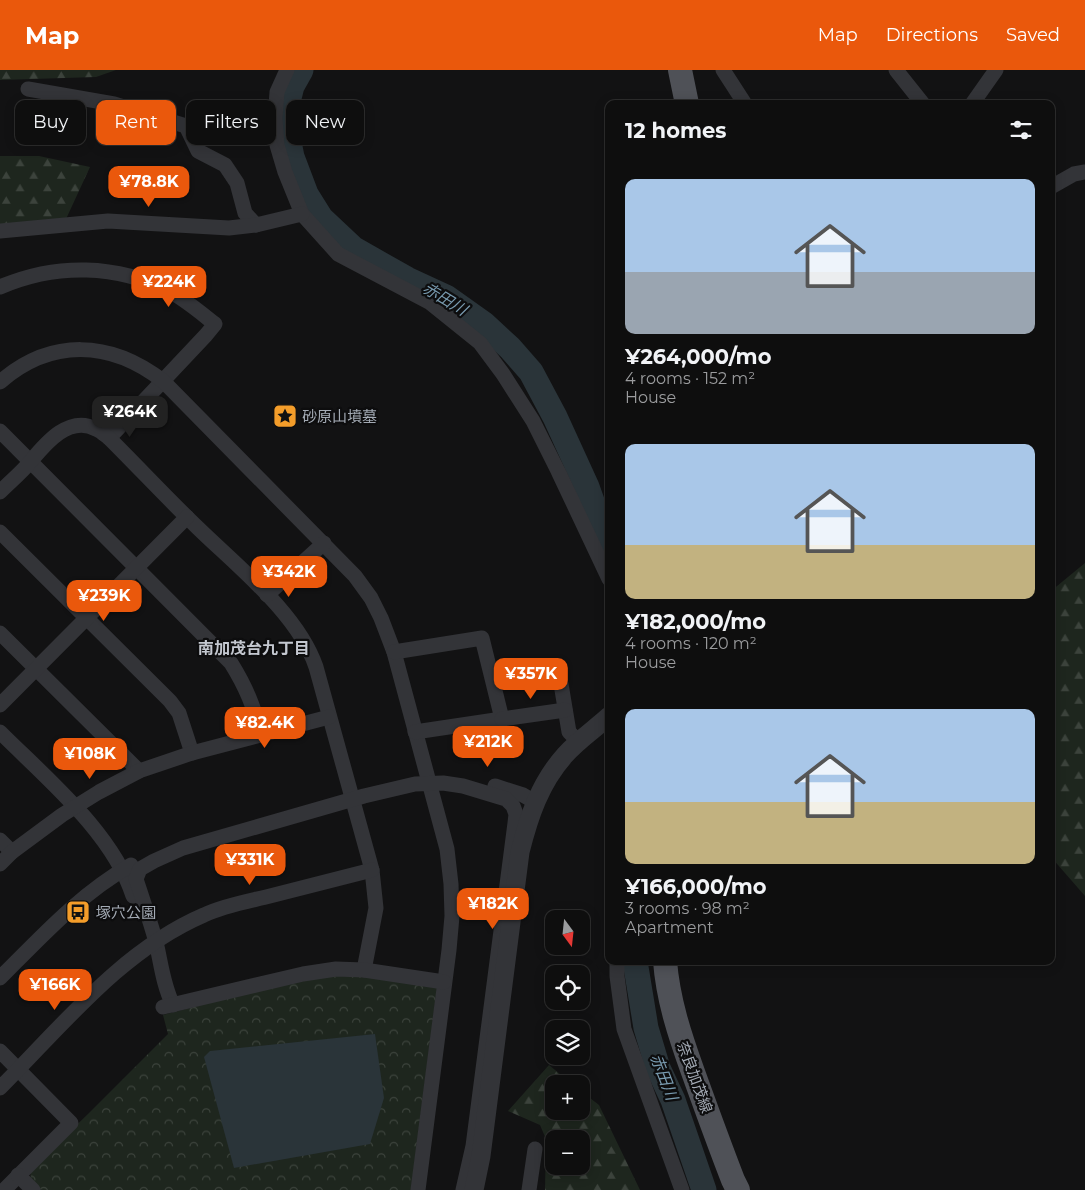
<!DOCTYPE html>
<meta charset="utf-8">
<style>
:root{--surface:#0e0e0e;--page:#1c1c1c;--text:#f1f3f6;--muted:#9b9c9e;--line:#2e2e2e;--accent:#ea580c}
body{margin:0;font-family:Montserrat,"Noto Sans JP",sans-serif;background:var(--page);color:var(--text);height:100vh;display:flex;flex-direction:column;font-size:19px;white-space:nowrap}
*{box-sizing:border-box;margin:0}
p{font-size:16px;color:var(--muted)}
.icon{flex:none;width:28px;height:28px;fill:none;stroke:currentColor;stroke-width:2;stroke-linecap:round;stroke-linejoin:round}
.map{position:relative;flex:1;overflow:hidden}
.details{position:absolute;left:605px;top:30px;width:450px;height:865px;display:flex;flex-direction:column;background:var(--surface);border-radius:10px;box-shadow:0 2px 12px #0003,0 0 0 1px var(--line)}
.details>*{flex:none}
.guide{position:absolute;left:15px;top:30px;width:475px;height:45px;display:flex;gap:10px}
.needle{width:32px;rotate:165deg}
.tools{position:absolute;left:545px;top:840px;display:grid;gap:10px}
.tools a{display:grid;place-items:center;width:45px;height:45px;border-radius:10px;background:var(--surface);box-shadow:0 2px 12px #0003,0 0 0 1px var(--line);font-size:25px}
.price{position:absolute;translate:-50% -42px;padding:0 11px;border-radius:10px;background:var(--accent);color:#fff;font-size:16px;line-height:32px;filter:drop-shadow(0 1px 2px #0008)}
.price::after{content:'';position:absolute;left:50%;top:30px;width:15px;height:11px;margin-left:-8px;background:inherit;clip-path:polygon(0 0,100% 0,50% 100%)}
.price.active{background:#222;color:#fff}
ul{padding:0;list-style:none}
li{display:grid;align-content:center;gap:10px;height:265px;padding:0 20px}
li span{display:grid;place-items:center;height:155px;border-radius:10px;color:#555}
li>.icon{margin-inline-start:auto}
span .icon{width:90px;height:90px;fill:#fffc;stroke-width:1}
li b{font-size:21px}
h2{display:flex;justify-content:space-between;align-items:center;height:60px;padding:0 20px;font-size:21px}
.chip{padding:0 18px;border-radius:10px;background:var(--surface);box-shadow:0 2px 12px #0003,0 0 0 1px var(--line);font-size:18px;line-height:45px}
.chip.active{background:var(--accent);color:#fff}
header{display:flex;align-items:center;gap:30px;box-sizing:border-box;height:70px;padding:0 25px;background:var(--accent);color:#fff}
header strong{font-size:24px}
nav{display:flex;gap:28px;margin-inline-start:auto;font-size:18px}
.map>svg:first-child{display:block}
.forest{fill:url(#forest-firs);fill-rule:evenodd}
.park{fill:url(#park-crowns)}
.water{fill:#2a3439}
.lines{fill:none;stroke-linecap:round;stroke-linejoin:round}
.river{stroke:#2a3439;stroke-width:25}
.minor{stroke:#333438;stroke-width:15}
.tertiary{stroke:#333438;stroke-width:19}
.primary{stroke:#4f5157;stroke-width:24}
.labels{text-anchor:middle;dominant-baseline:central;stroke-width:4.5;stroke-linejoin:round;paint-order:stroke}
.poi-label{font-size:15px;fill:#a3aab4;stroke:#0d0d0e;text-anchor:start}
.street-label{font-size:15px;fill:#a3aab4;stroke:#0d0d0e}
.water-label{font-size:16px;font-style:italic;fill:#799bb0;stroke:#0d0d0e}
.neighbourhood-label{font-size:16px;font-weight:bold;fill:#c4c8d0;stroke:#0d0d0e}
</style>
<header>
<strong>Map</strong>
<nav><a>Map</a><a>Directions</a><a>Saved</a></nav>
</header>
<div class="map">
<svg width="1085" height="1120" viewBox="0 0 1085 1120">
<defs>
<pattern id="forest-firs" width="22" height="20" patternUnits="userSpaceOnUse" patternTransform="scale(1.25)"><rect width="22" height="20" fill="#1e261e"/><path d="M5 1l3.5 6h-7zM16 11l3.5 6h-7z" fill="#3c433c"/></pattern>
<pattern id="park-crowns" width="20" height="18" patternUnits="userSpaceOnUse" patternTransform="scale(1.25)"><rect width="20" height="18" fill="#1e261e"/><path d="M2 6a3 3 0 1 1 6 0M12 15a3 3 0 1 1 6 0" fill="none" stroke="#3c433c"/></pattern>
</defs>
<rect width="100%" height="100%" fill="#121213"/>
<g class="forest">
<polygon points="0,0 116,0 96,7 0,10"/>
<polygon points="0,86 39,86 90,97 66,149 0,155"/>
<polygon points="1085,493 1085,826 1051,787 1051,521"/>
<path d="M549,995L572,1014H554V1041H581V1021L599,1035L640,1120H545L546,1069L540,1055L508,1041ZM554,1069H581V1096H554Z"/>
</g>
<polygon class="park" points="354,905 437,918 411,1120 41,1120 31,1110 30,1100 88,1044 168,964 163,945 303,908"/>
<polygon class="water" points="375,964 384,1028 370,1074 234,1098 204,987 210,981"/>
<g class="lines">
<g class="river">
<polyline points="301,0 292,16 288,32 286,48 288,67 292,87 306,124 321,148 354,179 407,209 446,227 484,254 510,278 531,302 555,347 587,417 609,479"/>
<polyline points="635,891 646,958 658,998 673,1030 704,1120"/>
</g>
<g class="minor">
<polyline points="287,0 277,22 275,49 277,75 285,102 302,144 338,184 429,232 480,273 503,304 533,351 558,401 609,509"/>
<polyline points="723,0 745,34"/>
<polyline points="896,0 923,34"/>
<polyline points="28,19 114,34 186,56 198,81 225,95 237,113 245,143 256,155"/>
<polyline points="972,34 996,0"/>
<polyline points="1051,117 1074,104 1085,102"/>
<polyline points="0,161 108,151 229,158 256,155 302,144"/>
<path d="M0,217C56,193 117,194 171,222C187,231 201,243 215,254L206,265L109,368"/>
<path d="M0,312C51,268 110,270 163,311L355,506L371,528L381,548L394,582L447,779L451,814L452,846L449,880L418,1120"/>
<path d="M0,361L231,593C246,617 254,637 261,664"/>
<path d="M0,422C10,412 22,402 31,391C46,373 69,345 96,359C101,361 105,365 109,368C139,398 168,429 198,458C238,497 298,544 316,597L372,800L376,838L364,900"/>
<polyline points="0,462 170,631 179,643 192,683"/>
<polyline points="267,525 324,473"/>
<polyline points="0,563 139,701"/>
<polyline points="394,582 482,568 502,649 415,662"/>
<polyline points="561,614 569,662 579,672"/>
<polyline points="0,635 187,447"/>
<polyline points="502,649 565,640"/>
<path d="M0,662C46,708 113,763 133,826"/>
<polyline points="495,716 523,725 535,732"/>
<polyline points="0,770 12,782"/>
<polyline points="0,794 12,782 62,745 99,722 139,701 192,683 329,647"/>
<polyline points="617,891 617,906 624,959 682,1120"/>
<path d="M0,908C41,867 80,824 131,795"/>
<path d="M173,935C163,915 161,893 156,872C150,851 143,830 136,809L140,799L154,791L183,778L364,726L415,714L443,713L463,716L506,729L513,736L516,744L515,753L473,1076L463,1120"/>
<polyline points="163,937 303,904 336,899 364,900 444,912"/>
<polyline points="0,981 71,1053 4,1120"/>
<path d="M0,1018C62,956 122,880 204,845C223,836 245,832 266,827C301,818 337,809 372,800"/>
<polyline points="18,1105 33,1120"/>
<polyline points="529,1120 535,1079"/>
</g>
<path class="tertiary" d="M474,1120L481,1086L520,782C529,746 540,713 565,685C578,670 595,659 609,646"/>
<g class="primary">
<polyline points="680,0 687,34"/>
<path d="M665,891C668,930 680,966 693,1002C706,1038 719,1074 733,1110L738,1120"/>
</g>
</g>
<defs>
<g id="sight-square" transform="scale(1.25)"><rect x="-9" y="-9" width="18" height="18" rx="4" fill="#f49d2a" stroke="#0d0d0e"/><path d="M0-6L1.8-2.2L6-1.7L2.9 1.2L3.7 5.4L0 3.3L-3.7 5.4L-2.9 1.2L-6-1.7L-1.8-2.2Z" fill="#111"/></g>
<g id="bus-square" transform="scale(1.25)"><rect x="-9" y="-9" width="18" height="18" rx="4" fill="#f49d2a" stroke="#0d0d0e"/><path d="M-5-6H5V4H4V6H2V4H-2V6H-4V4H-5ZM-3.5-4V0h7V-4ZM-3.5 1.2v1.5H-2V1.2ZM2 1.2v1.5H3.5V1.2Z" fill="#111"/></g>
</defs>
<g fill-rule="evenodd">
<use href="#sight-square" x="285" y="346"/>
<use href="#bus-square" x="78" y="842"/>
</g>
<g class="labels">
<g class="poi-label">
<text x="302" y="346">砂原山墳墓</text>
<text x="96" y="842">塚穴公園</text>
</g>
<g class="street-label">
<text transform="translate(695 1007) rotate(70)">奈良加茂線</text>
</g>
<g class="water-label">
<text transform="translate(445 229) rotate(31)">赤田川</text>
<text transform="translate(664 1007) rotate(69)">赤田川</text>
</g>
<g class="neighbourhood-label">
<text x="254" y="578">南加茂台九丁目</text>
</g>
</g>
</svg>
<div class="tools">
<a><svg class="needle" viewBox="-14 -14 28 28"><path d="M0-13l5 13h-10z" fill="#e53935"/><path d="M0 13l5-13h-10z" fill="#9b9c9e"/></svg></a>
<a><svg class="icon" aria-label="locate" viewBox="0 0 24 24"><circle cx="12" cy="12" r="6"/><path d="M12 2v4M12 18v4M2 12h4M18 12h4"/></svg></a>
<a><svg class="icon" aria-label="layers" viewBox="0 0 24 24"><path d="M12 4l9 5-9 5-9-5zM3 14l9 5 9-5"/></svg></a>
<a>+</a>
<a>−</a>
</div>
<b class="price" style="left:149px;top:138px">¥78.8K</b>
<b class="price" style="left:169px;top:238px">¥224K</b>
<b class="price active" style="left:130px;top:368px">¥264K</b>
<b class="price" style="left:289px;top:528px">¥342K</b>
<b class="price" style="left:104px;top:552px">¥239K</b>
<b class="price" style="left:531px;top:630px">¥357K</b>
<b class="price" style="left:265px;top:679px">¥82.4K</b>
<b class="price" style="left:488px;top:698px">¥212K</b>
<b class="price" style="left:90px;top:710px">¥108K</b>
<b class="price" style="left:250px;top:816px">¥331K</b>
<b class="price" style="left:493px;top:860px">¥182K</b>
<b class="price" style="left:55px;top:941px">¥166K</b>
<div class="guide">
<a class="chip">Buy</a>
<a class="chip active">Rent</a>
<a class="chip">Filters</a>
<a class="chip">New</a>
</div>
<section class="details">
<h2>12 homes<svg class="icon" aria-label="filters" viewBox="0 0 24 24"><path d="M4 7h16M4 17h16"/><circle cx="9" cy="7" r="2"/><circle cx="15" cy="17" r="2"/></svg></h2>
<ul>
<li><span style="background:linear-gradient(#a9c7e8 60%,#9aa5b1 0)"><svg class="icon" aria-label="home" viewBox="0 0 24 24"><path d="M3 11l9-7 9 7M6 9v11h12V9"/></svg></span><div><b>¥264,000/mo</b><p>4 rooms · 152 m²</p><p>House</p></div></li>
<li><span style="background:linear-gradient(#a9c7e8 65%,#c2b280 0)"><svg class="icon" aria-label="home" viewBox="0 0 24 24"><path d="M3 11l9-7 9 7M6 9v11h12V9"/></svg></span><div><b>¥182,000/mo</b><p>4 rooms · 120 m²</p><p>House</p></div></li>
<li><span style="background:linear-gradient(#a9c7e8 60%,#c2b280 0)"><svg class="icon" aria-label="home" viewBox="0 0 24 24"><path d="M3 11l9-7 9 7M6 9v11h12V9"/></svg></span><div><b>¥166,000/mo</b><p>3 rooms · 98 m²</p><p>Apartment</p></div></li>
</ul>
</section>
</div>
